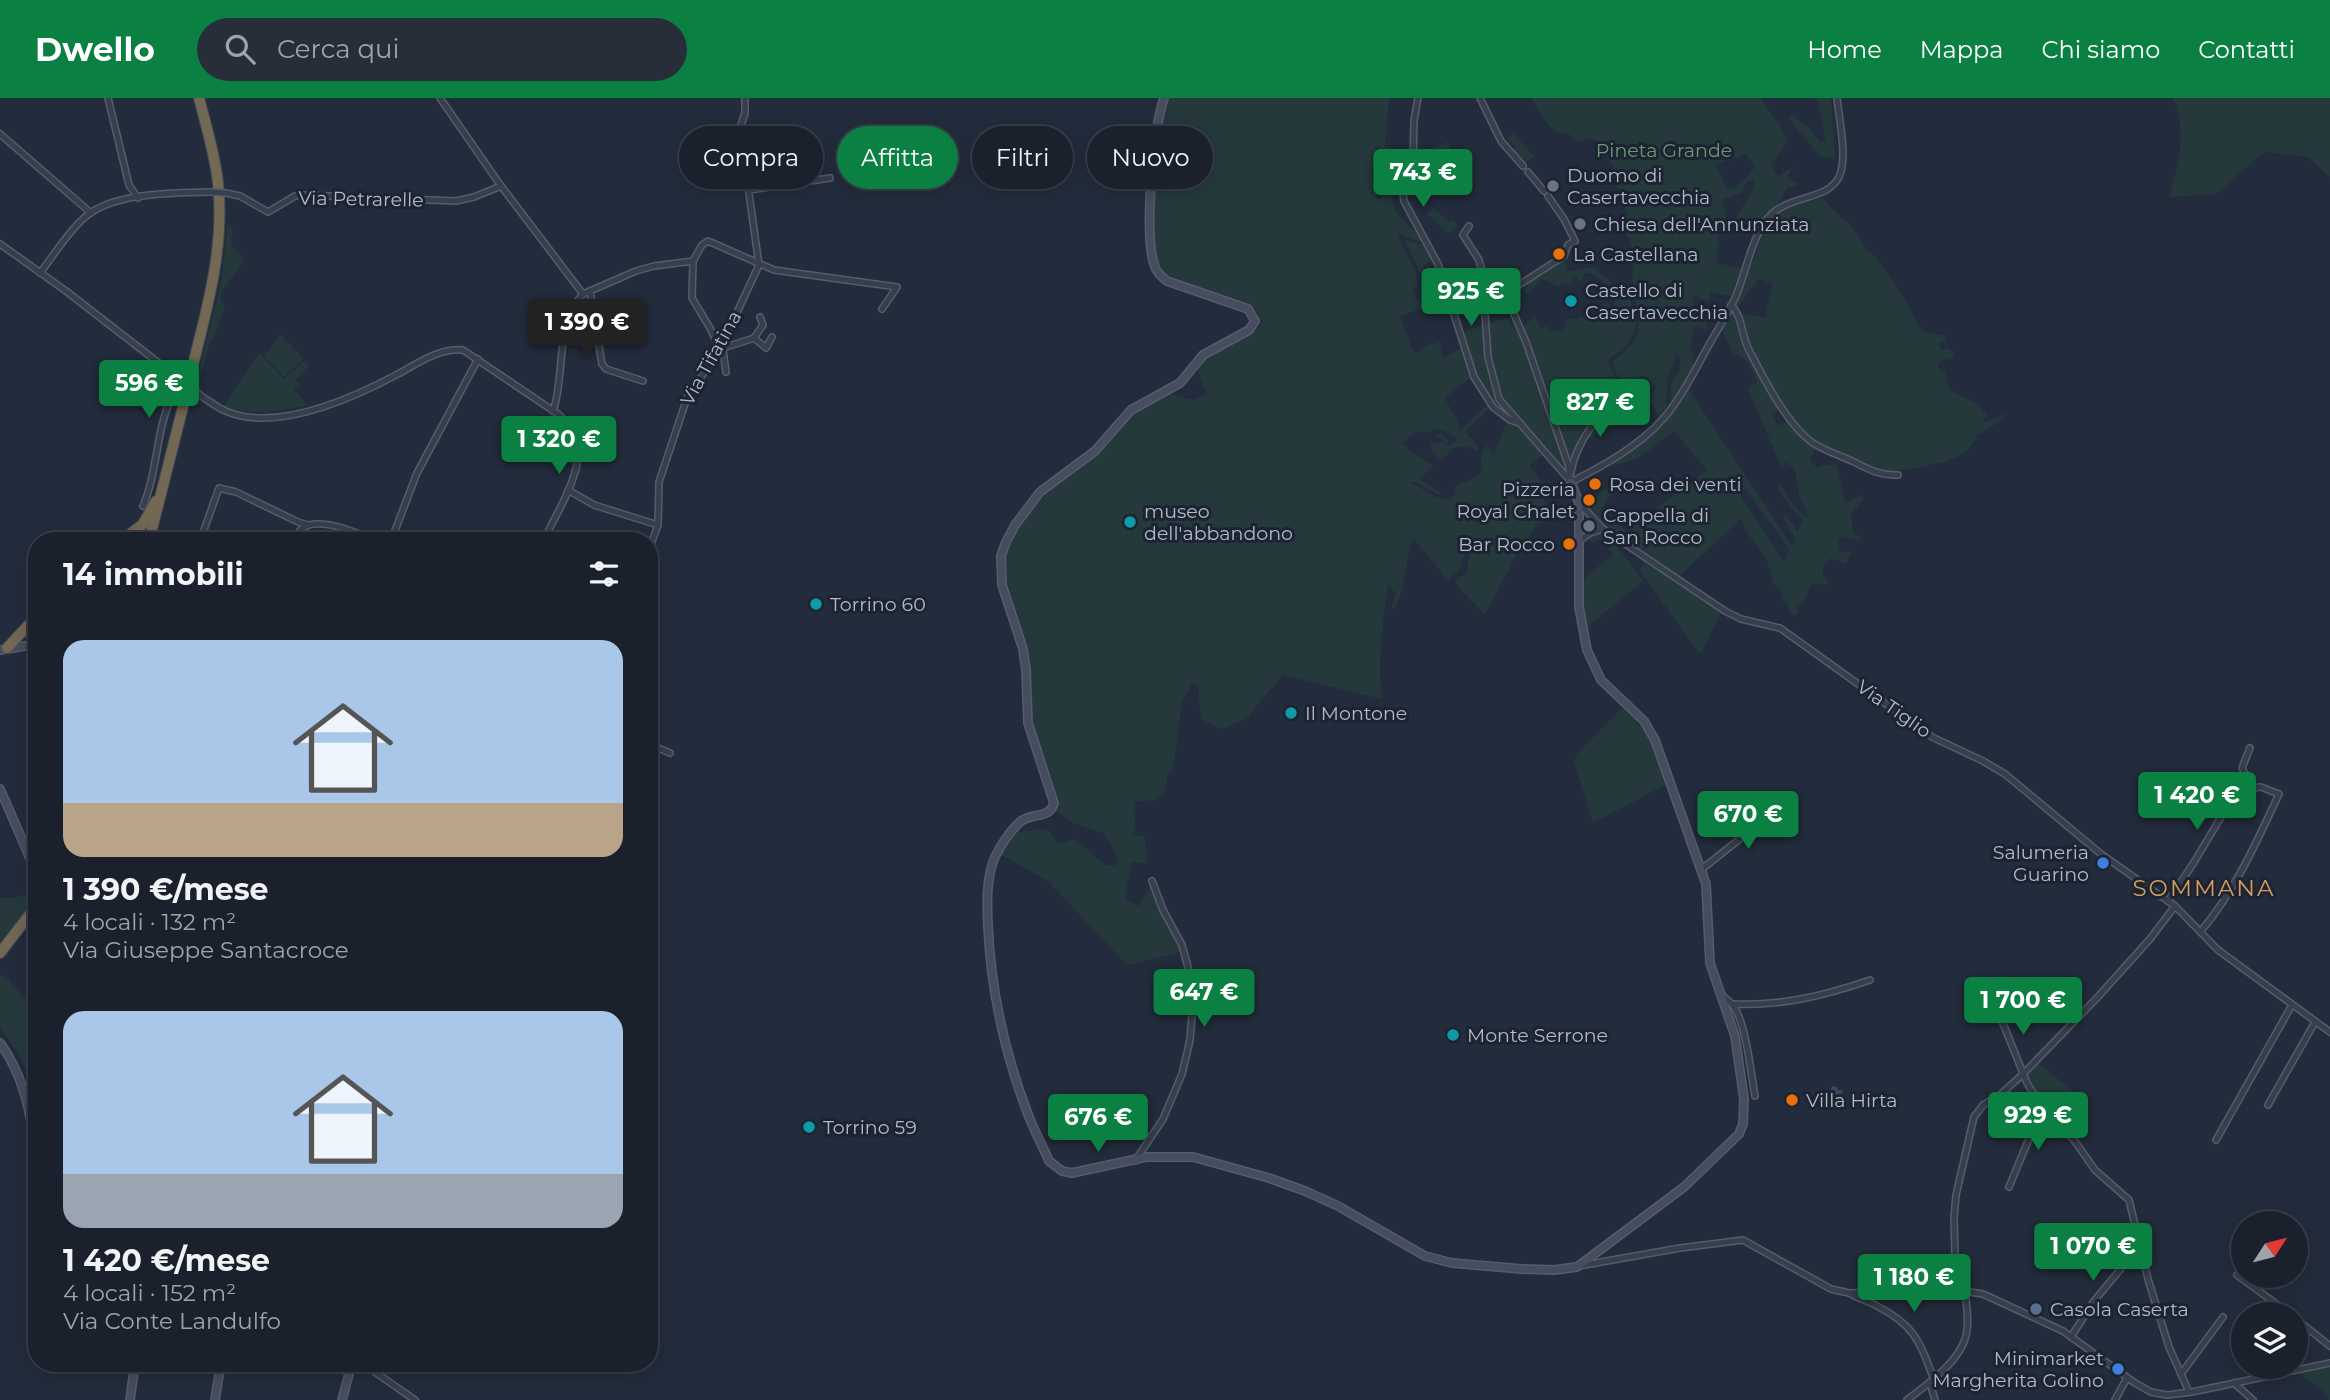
<!DOCTYPE html>
<html lang="it">
<meta charset="utf-8">
<style>
:root{--surface:#1a212d;--page:#272e39;--text:#f1f3f6;--muted:#9fa3aa;--line:#383e49;--accent:#0b8043}
body{margin:0;font-family:Montserrat,sans-serif;background:var(--page);color:var(--text);height:100vh;display:flex;flex-direction:column;font-size:26px;white-space:nowrap}
*{box-sizing:border-box;margin:0}
p{font-size:23px;color:var(--muted)}
.icon{flex:none;width:38px;height:38px;fill:none;stroke:currentColor;stroke-width:2;stroke-linecap:round;stroke-linejoin:round}
.map{position:relative;flex:1;overflow:hidden}
.side{position:absolute;left:28px;top:434px;width:630px;height:840px;display:flex;flex-direction:column;background:var(--surface);border-radius:28px;box-shadow:0 4px 18px #0003,0 0 0 2px var(--line)}
.side>*{flex:none}
.guide{position:absolute;left:679px;top:28px;width:665px;height:63px;display:flex;gap:14px}
.needle{width:46px;rotate:54deg}
.controls{position:absolute;left:2231px;top:1113px;display:grid;gap:14px}
.controls a{display:grid;place-items:center;width:77px;height:77px;border-radius:50%;background:var(--surface);box-shadow:0 4px 18px #0003,0 0 0 2px var(--line);font-size:35px}
.price{position:absolute;translate:-50% -60px;padding:0 16px;border-radius:7px;background:var(--accent);color:#fff;font-size:23px;line-height:46px;filter:drop-shadow(0 2px 4px #0008)}
.price::after{content:'';position:absolute;left:50%;top:42px;width:21px;height:16px;margin-left:-10px;background:inherit;clip-path:polygon(0 0,100% 0,50% 100%)}
.price.current{background:#222;color:#fff}
ul{padding:0;list-style:none}
li{display:grid;align-content:center;gap:14px;height:371px;padding:0 35px}
li span{display:grid;place-items:center;height:217px;border-radius:21px;color:#555}
li>.icon{margin-inline-start:auto}
span .icon{width:126px;height:126px;fill:#fffc;stroke-width:1}
li b{font-size:30px}
h2{display:flex;justify-content:space-between;align-items:center;height:84px;padding:0 35px;font-size:30px}
.pill{padding:0 24px;border-radius:32px;background:var(--surface);box-shadow:0 4px 18px #0003,0 0 0 2px var(--line);font-size:24px;line-height:63px}
.pill.current{background:var(--accent);color:#fff}
header{display:flex;align-items:center;gap:42px;box-sizing:border-box;height:98px;padding:0 35px;background:var(--accent);color:#fff}
header strong{font-size:33px}
nav{display:flex;gap:38px;margin-inline-start:auto;font-size:24px}
.search{width:490px;height:63px;background:var(--page);display:flex;align-items:center;gap:18px;box-sizing:border-box;padding:0 24px;border-radius:38px;color:var(--muted);font-size:26px}
.map>svg:first-child{display:block}
.green{fill:#25393d;fill-rule:evenodd}
.water{fill:#364663}
.lines{fill:none;stroke-linecap:round;stroke-linejoin:round}
.street-casing{stroke:#555c6a;stroke-width:8}
.secondary-casing{stroke:#555c6a;stroke-width:10}
.highway-casing{stroke:#424957;stroke-width:12}
.street{stroke:#373e4c;stroke-width:5}
.secondary{stroke:#454d5f;stroke-width:7}
.highway{stroke:#726854;stroke-width:10}
.street-bridge-casing{stroke:#555c6a;stroke-width:8;stroke-linecap:butt}
.highway-bridge-casing{stroke:#424957;stroke-width:12;stroke-linecap:butt}
.street-bridge{stroke:#373e4c;stroke-width:5}
.highway-bridge{stroke:#726854;stroke-width:10}
.worship-dot{fill:#6b7280;stroke:#1c2331;stroke-width:2.5}
.food-dot{fill:#e8710a;stroke:#1c2331;stroke-width:2.5}
.culture-dot{fill:#0f9aa8;stroke:#1c2331;stroke-width:2.5}
.shop-dot{fill:#3f7fe0;stroke:#1c2331;stroke-width:2.5}
.service-dot{fill:#5c6f8a;stroke:#1c2331;stroke-width:2.5}
.labels{text-anchor:middle;dominant-baseline:central;stroke-width:6;stroke-linejoin:round;paint-order:stroke}
.park-label{font-size:19px;fill:#699977;stroke:#1c2331}
.poi-label{font-size:19px;fill:#b2b9c8;stroke:#1c2331;text-anchor:start}
.street-label{font-size:19px;fill:#b2b9c8;stroke:#1c2331}
.quarter-label{font-size:23px;letter-spacing:2px;fill:#d59b60;stroke:#1c2331}
</style>
<header>
<strong>Dwello</strong>
<div class="search"><svg class="icon" aria-label="search" viewBox="0 0 24 24"><circle cx="10" cy="10" r="6"/><path d="M15 15l6 6"/></svg>Cerca qui</div>
<nav><a>Home</a><a>Mappa</a><a>Chi siamo</a><a>Contatti</a></nav>
</header>
<div class="map">
<svg width="2330" height="1302" viewBox="0 0 2330 1302">
<rect width="100%" height="100%" fill="#232c3c"/>
<g class="green">
<path d="M1167,0H1389L1385,48L1406,59L1405,66L1400,69L1402,81L1395,84L1394,90L1391,92C1392,117 1405,125 1424,140V145L1399,136L1398,139L1416,174L1418,187L1413,191L1417,202L1429,199V201L1426,203L1428,208L1400,218L1414,256L1431,245L1432,247L1440,244L1442,261L1461,250L1471,279L1445,300L1461,331L1488,306L1491,309L1465,334L1476,345L1479,354L1468,349H1455L1441,362L1431,353V346L1445,343L1443,340L1433,338L1440,335L1448,343L1447,346L1449,348L1458,341L1448,334L1436,331L1428,335L1426,333L1413,335L1402,345L1412,355L1434,368L1419,381L1442,395L1439,397L1417,384H1411L1435,399L1450,401L1457,394L1454,388L1473,381L1483,372C1479,363 1480,353 1488,347L1493,357L1507,324L1517,327L1543,357L1529,368L1549,393L1543,403L1550,409L1522,447L1485,516L1457,488L1455,483L1467,475L1468,464L1472,452L1464,457L1461,469L1448,482L1413,440C1404,464 1407,491 1393,513L1392,507L1396,496L1388,486C1383,525 1377,562 1382,601L1283,577L1246,621L1221,631L1201,621L1198,587L1192,585L1182,605L1173,671L1168,676L1165,693L1155,702L1134,704L1135,732L1132,733V736L1145,739L1147,765L1131,764L1125,801L1138,808L1152,787L1168,823V830L1173,833L1182,854L1127,867L1047,782L1001,757L1014,735L1037,731L1050,733L1057,744L1065,745L1075,741L1106,768L1116,767L1119,762L1104,735L1075,726L1055,712C1064,698 1042,658 1037,642C1028,614 1034,586 1028,558C1022,531 1005,504 1004,476C1001,422 1061,385 1098,355C1113,343 1122,324 1137,313C1147,306 1160,301 1171,296L1194,302L1206,296L1197,269L1208,258L1259,230L1262,224L1255,210L1172,180C1165,175 1161,171 1158,163C1147,129 1157,36 1167,0ZM1376,50L1388,54L1382,96L1380,101H1377L1372,77Z"/>
<path d="M1531,0H1761C1769,16 1783,26 1787,43L1771,67L1778,78L1793,69L1787,79L1798,85L1797,88L1788,89L1778,106L1758,132H1737L1735,121L1754,90V83H1747L1742,95L1722,102L1726,117L1725,134H1719L1717,165L1744,171L1733,199L1711,194L1707,204L1697,198L1693,199L1695,215L1704,216L1708,230L1704,232L1698,228L1694,231L1690,253L1694,257L1693,270L1671,306V284L1681,271L1679,269L1681,260L1676,258L1667,281L1666,310L1659,319L1650,304L1656,288L1646,279L1641,278L1624,290C1621,280 1612,273 1613,263C1650,237 1638,224 1633,187C1631,173 1635,160 1631,146C1629,138 1621,130 1617,123L1627,118L1617,89V77L1600,45L1590,40L1576,44L1569,36C1550,38 1541,15 1531,0ZM1746,56L1755,69L1747,80L1733,91L1727,90L1715,67Z"/>
<polygon points="1813,0 1831,0 1835,61 1820,58 1788,20 1792,16 1811,32 1821,45 1826,43 1818,4"/>
<path d="M2173,0H2330V79L2308,59L2264,54L2216,96L2169,99C2179,66 2187,34 2173,0Z"/>
<polygon points="1513,35 1535,59 1527,64 1524,61 1518,62 1512,54 1516,50 1506,40"/>
<polygon points="1448,44 1451,56 1434,60 1431,50"/>
<path d="M1811,101H1823L1836,115L1848,125L1859,138L1865,150L1876,159L1908,206L1918,228L1928,235L1945,237V243L1938,246L1941,252L1948,250L1955,256L1952,261L1942,262L1938,267L1939,272L1945,274L1950,292L1979,307L1982,314H1987L1983,324C1991,324 1998,317 2007,316L1998,325L1976,337L1977,341C1971,346 1967,353 1961,357C1949,365 1892,376 1878,372L1822,348L1803,332L1771,290L1748,246L1740,214L1765,220L1773,187L1759,180L1738,209L1736,208L1764,133L1784,109Z"/>
<polygon points="1433,110 1449,124 1452,122 1457,127 1449,136 1427,116"/>
<polygon points="227,127 233,131 231,147 245,161 223,191 220,202 225,207 217,232 208,249 200,281 203,293 216,306 195,290 222,181"/>
<polygon points="1405,142 1428,148 1434,161 1423,168 1428,178 1433,177 1434,185 1431,186 1429,182 1424,183"/>
<path d="M1565,159L1568,173L1593,169L1617,189L1619,187C1634,205 1644,228 1625,248C1620,254 1613,257 1608,263C1610,274 1619,281 1622,293L1602,312L1570,366L1522,228L1533,221L1534,218L1541,231L1546,228L1552,234L1562,232L1565,229L1566,221L1587,219L1592,224L1600,218L1596,213L1606,204L1612,208L1616,202L1602,183L1590,175L1583,177V183H1578L1577,179H1573V185L1568,187L1562,184L1559,189L1542,181L1527,196L1523,191L1528,188L1525,185Z"/>
<path d="M1731,215H1735L1738,218C1746,253 1759,283 1781,311L1772,316L1778,328L1786,324L1783,318L1785,315L1818,349L1809,361L1817,370L1822,367H1837L1845,404L1863,397L1864,400L1851,416L1853,434L1861,439L1860,443L1842,438L1838,442L1840,454L1852,453L1846,466L1831,460L1824,466L1822,477L1828,482L1827,487L1811,486L1804,504L1796,509L1798,514L1795,518L1789,514V508L1783,503L1781,492L1773,486L1767,462L1745,432L1741,421L1679,478L1605,428L1585,408L1604,392L1618,387L1621,391L1608,400L1600,413L1627,433L1707,372L1674,333C1655,347 1635,367 1611,367L1663,328L1688,290L1792,448L1795,440L1783,421L1785,416L1798,434L1803,421L1790,408L1777,389L1780,385L1790,403L1806,419L1809,418L1799,397L1795,372L1786,363L1782,371L1748,290L1757,284C1752,271 1749,259 1734,257L1722,232ZM1746,391L1789,451L1784,465L1740,396Z"/>
<polygon points="1509,220 1515,233 1519,232 1567,369 1566,371 1562,371 1501,298 1491,260 1489,225"/>
<path d="M1483,227C1483,261 1489,296 1513,321C1481,298 1473,270 1460,235Z"/>
<polygon points="280,237 304,260 284,279 264,258"/>
<path d="M259,255L284,281L304,263L309,268L295,282L299,286L294,292L308,307C278,313 253,318 224,308Z"/>
<polygon points="1612,309 1621,323 1589,340"/>
<polygon points="1601,434 1617,448 1643,483 1585,531 1580,488 1592,474 1613,456 1602,441 1592,445 1588,439"/>
<polygon points="1645,461 1721,515 1700,556 1640,473"/>
<path d="M1622,610C1652,635 1655,651 1667,686L1593,725L1574,663L1576,657Z"/>
<polygon points="29,795 29,811 0,847 0,800 14,800"/>
<path d="M0,877C14,884 22,901 37,909V1006C30,977 19,952 0,930Z"/>
<path d="M2038,965L2083,1001L2058,1020C2041,1009 2034,992 2027,975Z"/>
<polygon points="2330,1268 2330,1302 2328,1302 2329,1298 2300,1275"/>
</g>
<polygon class="water" points="1832,988 1837,989 1838,992 1843,992 1837,1010 1833,1009 1832,1004 1826,1003"/>
<g class="lines">
<g class="street-casing">
<g id="street">
<polyline points="108,0 129,87 138,100"/>
<polyline points="440,0 501,88"/>
<polyline points="1418,0 1414,23 1413,67 1406,72 1403,96 1404,103 1438,166 1474,279 1493,309 1510,322 1520,325"/>
<polyline points="1480,0 1501,43 1523,68"/>
<polyline points="0,36 91,115"/>
<polyline points="1528,74 1544,93"/>
<polyline points="750,92 830,80"/>
<polyline points="226,95 240,98 268,114 295,98 302,97 456,103 474,99 501,88 583,196"/>
<polyline points="1548,98 1564,121 1575,143 1568,147 1564,158 1511,192 1508,200 1510,207 1526,244 1568,366 1571,384"/>
<polyline points="1469,128 1463,137 1479,162 1482,173 1488,259 1499,301 1571,384"/>
<path d="M0,146L66,193L200,297C209,303 217,310 228,314C279,334 353,300 398,276C418,265 439,250 463,252L558,316L580,337C582,375 560,410 543,443"/>
<path d="M40,175C54,157 67,135 84,120C112,94 174,95 210,94"/>
<polyline points="590,193 602,266 606,271 643,283"/>
<path d="M1731,207C1743,219 1741,237 1749,252C1763,279 1787,327 1813,345C1825,353 1839,357 1852,363C1868,371 1880,378 1898,377"/>
<polyline points="760,219 763,227 754,240 720,251 710,230 692,200 693,163 702,147 708,143 774,172 897,189 882,211"/>
<polyline points="754,240 766,250 772,239"/>
<polyline points="723,252 726,274"/>
<path d="M553,313C566,276 554,226 583,196L636,173L654,168L693,163"/>
<path d="M1571,374C1577,339 1607,307 1634,285"/>
<path d="M1571,384C1603,368 1639,348 1663,321C1682,299 1696,270 1710,245C1719,229 1729,214 1736,198C1746,174 1750,146 1765,124C1784,95 1826,105 1839,79C1848,61 1839,20 1837,0"/>
<polyline points="568,392 594,407 658,427"/>
<polyline points="1580,406 1603,431 1725,513 1741,521 1780,530 1932,639 1983,663 2005,676 2101,756 2175,808 2218,852 2330,934"/>
<path d="M143,408C159,371 155,328 175,293H187"/>
<polyline points="200,443 219,390 236,394 298,424 308,427"/>
<path d="M293,443C297,436 301,429 309,427C327,422 359,435 375,443"/>
<polyline points="391,443 417,375 478,261"/>
<polyline points="1579,443 1590,435 1603,431"/>
<polyline points="649,452 658,427 659,384 687,300 720,251 759,167 742,45 741,27 745,15 745,0"/>
<polyline points="649,608 655,613"/>
<polyline points="649,646 670,655"/>
<polyline points="2250,650 2242,670 2253,690"/>
<polyline points="1702,771 1776,712"/>
<polyline points="2168,803 2193,766 2227,709 2253,690"/>
<path d="M2201,833C2235,793 2257,743 2279,696L2261,689L2253,690"/>
<path d="M1721,897C1726,901 1731,904 1734,909C1746,926 1751,976 1755,998"/>
<path d="M1733,906C1781,908 1824,898 1870,882"/>
<polyline points="1998,913 2027,985 2042,1009 2074,1042 2095,1072 2129,1102 2148,1181 2169,1249 2189,1294"/>
<polyline points="2268,1007 2315,924"/>
<polyline points="2216,1042 2292,907"/>
<polyline points="1135,1063 1163,1021 1182,976 1190,942 1194,892 1182,847 1163,812 1152,783"/>
<polyline points="2009,1089 2042,1009"/>
<polyline points="1579,1168 1680,1150 1743,1142 1831,1191 1849,1195 1956,1192 1983,1196 2063,1233 2135,1285 2151,1294 2167,1297 2192,1294 2330,1265"/>
<polyline points="2237,1177 2290,1216"/>
<polyline points="1956,1192 1954,1120 1956,1097 1974,1019 1983,1007 2000,997 2023,976 2096,901 2150,841 2175,808"/>
<path d="M1851,1196C1859,1201 1868,1203 1877,1208C1914,1227 1919,1242 1933,1279"/>
<polyline points="2296,1221 2330,1248"/>
<polyline points="2071,1239 2094,1203 2139,1149"/>
<polyline points="362,1265 415,1302"/>
<polyline points="2181,1276 2223,1219"/>
<polyline points="1930,1285 1935,1302"/>
<polyline points="2234,1285 2253,1302"/>
<path d="M1907,1302C1929,1285 1964,1261 1967,1232C1969,1219 1966,1205 1965,1192"/>
<polyline points="2115,1302 2127,1280"/>
</g>
</g>
<g class="secondary-casing">
<g id="secondary">
<path d="M1164,0C1153,33 1144,134 1154,166C1156,174 1161,178 1167,183L1248,211L1255,223L1249,232L1203,257L1180,285L1131,312L1095,353L1040,394L1015,427L1006,444L1001,458L1002,487L1023,551L1026,572L1028,625L1054,705C1049,722 1031,714 1020,724C1010,733 1000,748 995,759C986,780 987,805 988,828C991,894 1005,957 1029,1019C1035,1034 1043,1049 1049,1063L1062,1073L1072,1075L1146,1059H1193L1269,1080L1305,1093L1338,1108L1425,1158L1452,1165L1522,1171L1554,1172L1577,1169L1684,1089L1739,1036L1743,1026L1744,1001L1735,938L1710,865L1706,786L1655,642L1644,623L1601,582L1587,552L1579,509V405L1571,384"/>
<polyline points="0,552 37,546"/>
<polyline points="0,691 37,776"/>
<path d="M0,945C24,977 30,1016 37,1054"/>
<polyline points="130,1302 135,1265"/>
<polyline points="215,1302 221,1265"/>
<polyline points="342,1302 352,1265"/>
</g>
</g>
<g class="highway-casing">
<g id="highway">
<path d="M190,278C206,215 225,151 218,85C215,56 206,28 199,0"/>
<polyline points="121,443 143,426 156,403"/>
<polyline points="149,443 186,297"/>
<polyline points="35,520 37,538"/>
<polyline points="7,550 35,520"/>
<polyline points="0,855 37,807"/>
</g>
</g>
<use href="#street" class="street"/>
<use href="#secondary" class="secondary"/>
<use href="#highway" class="highway"/>
<g class="street-bridge-casing">
<polyline id="street-bridge" points="210,94 226,95"/>
</g>
<g class="highway-bridge-casing">
<polyline id="highway-bridge" points="186,297 190,278"/>
</g>
<use href="#street-bridge" class="street-bridge"/>
<use href="#highway-bridge" class="highway-bridge"/>
</g>
<g class="worship-dot">
<circle cx="1553" cy="88" r="7"/>
<circle cx="1580" cy="126" r="7"/>
<circle cx="1589" cy="428" r="7"/>
</g>
<g class="food-dot">
<circle cx="1559" cy="156" r="7"/>
<circle cx="1595" cy="386" r="7"/>
<circle cx="1589" cy="402" r="7"/>
<circle cx="1569" cy="446" r="7"/>
<circle cx="1792" cy="1002" r="7"/>
</g>
<g class="culture-dot">
<circle cx="1571" cy="203" r="7"/>
<circle cx="1130" cy="424" r="7"/>
<circle cx="816" cy="506" r="7"/>
<circle cx="1291" cy="615" r="7"/>
<circle cx="1453" cy="937" r="7"/>
<circle cx="809" cy="1029" r="7"/>
</g>
<g class="shop-dot">
<circle cx="2103" cy="765" r="7"/>
<circle cx="2118" cy="1271" r="7"/>
</g>
<circle class="service-dot" cx="2036" cy="1211" r="7"/>
<g class="labels">
<g class="park-label">
<text x="1664" y="52">Pineta Grande</text>
</g>
<g class="poi-label">
<text x="1567" y="77">Duomo di<tspan x="1567" dy="22">Casertavecchia</tspan></text>
<text x="1594" y="126">Chiesa dell'Annunziata</text>
<text x="1573" y="156">La Castellana</text>
<text x="1585" y="192">Castello di<tspan x="1585" dy="22">Casertavecchia</tspan></text>
<text x="1609" y="386">Rosa dei venti</text>
<text x="1575" y="391" text-anchor="end">Pizzeria<tspan x="1575" dy="22">Royal Chalet</tspan></text>
<text x="1144" y="413">museo<tspan x="1144" dy="22">dell'abbandono</tspan></text>
<text x="1603" y="417">Cappella di<tspan x="1603" dy="22">San Rocco</tspan></text>
<text x="1555" y="446" text-anchor="end">Bar Rocco</text>
<text x="830" y="506">Torrino 60</text>
<text x="1305" y="615">Il Montone</text>
<text x="2089" y="754" text-anchor="end">Salumeria<tspan x="2089" dy="22">Guarino</tspan></text>
<text x="1467" y="937">Monte Serrone</text>
<text x="1806" y="1002">Villa Hirta</text>
<text x="823" y="1029">Torrino 59</text>
<text x="2050" y="1211">Casola Caserta</text>
<text x="2104" y="1260" text-anchor="end">Minimarket<tspan x="2104" dy="22">Margherita Golino</tspan></text>
</g>
<g class="street-label">
<text transform="translate(361 101) rotate(1)">Via Petrarelle</text>
<text transform="translate(711 260) rotate(-61)">Via Tifatina</text>
<text transform="translate(1894 611) rotate(35)">Via Tiglio</text>
</g>
<g class="quarter-label">
<text x="2204" y="790">SOMMANA</text>
</g>
</g>
</svg>
<div class="controls">
<a><svg class="needle" viewBox="-14 -14 28 28"><path d="M0-13l5 13h-10z" fill="#e53935"/><path d="M0 13l5-13h-10z" fill="#9fa3aa"/></svg></a>
<a><svg class="icon" aria-label="layers" viewBox="0 0 24 24"><path d="M12 4l9 5-9 5-9-5zM3 14l9 5 9-5"/></svg></a>
</div>
<b class="price" style="left:1423px;top:111px">743 €</b>
<b class="price" style="left:1471px;top:230px">925 €</b>
<b class="price current" style="left:587px;top:261px">1 390 €</b>
<b class="price" style="left:149px;top:322px">596 €</b>
<b class="price" style="left:1600px;top:341px">827 €</b>
<b class="price" style="left:559px;top:378px">1 320 €</b>
<b class="price" style="left:2197px;top:734px">1 420 €</b>
<b class="price" style="left:1748px;top:753px">670 €</b>
<b class="price" style="left:1204px;top:931px">647 €</b>
<b class="price" style="left:2023px;top:939px">1 700 €</b>
<b class="price" style="left:2038px;top:1054px">929 €</b>
<b class="price" style="left:1098px;top:1056px">676 €</b>
<b class="price" style="left:2093px;top:1185px">1 070 €</b>
<b class="price" style="left:1914px;top:1216px">1 180 €</b>
<div class="guide">
<a class="pill">Compra</a>
<a class="pill current">Affitta</a>
<a class="pill">Filtri</a>
<a class="pill">Nuovo</a>
</div>
<section class="side">
<h2>14 immobili<svg class="icon" aria-label="filters" viewBox="0 0 24 24"><path d="M4 7h16M4 17h16"/><circle cx="9" cy="7" r="2"/><circle cx="15" cy="17" r="2"/></svg></h2>
<ul>
<li><span style="background:linear-gradient(#a9c7e8 75%,#b9a48a 0)"><svg class="icon" aria-label="home" viewBox="0 0 24 24"><path d="M3 11l9-7 9 7M6 9v11h12V9"/></svg></span><div><b>1 390 €/mese</b><p>4 locali · 132 m²</p><p>Via Giuseppe Santacroce</p></div></li>
<li><span style="background:linear-gradient(#a9c7e8 75%,#9aa5b1 0)"><svg class="icon" aria-label="home" viewBox="0 0 24 24"><path d="M3 11l9-7 9 7M6 9v11h12V9"/></svg></span><div><b>1 420 €/mese</b><p>4 locali · 152 m²</p><p>Via Conte Landulfo</p></div></li>
</ul>
</section>
</div>
